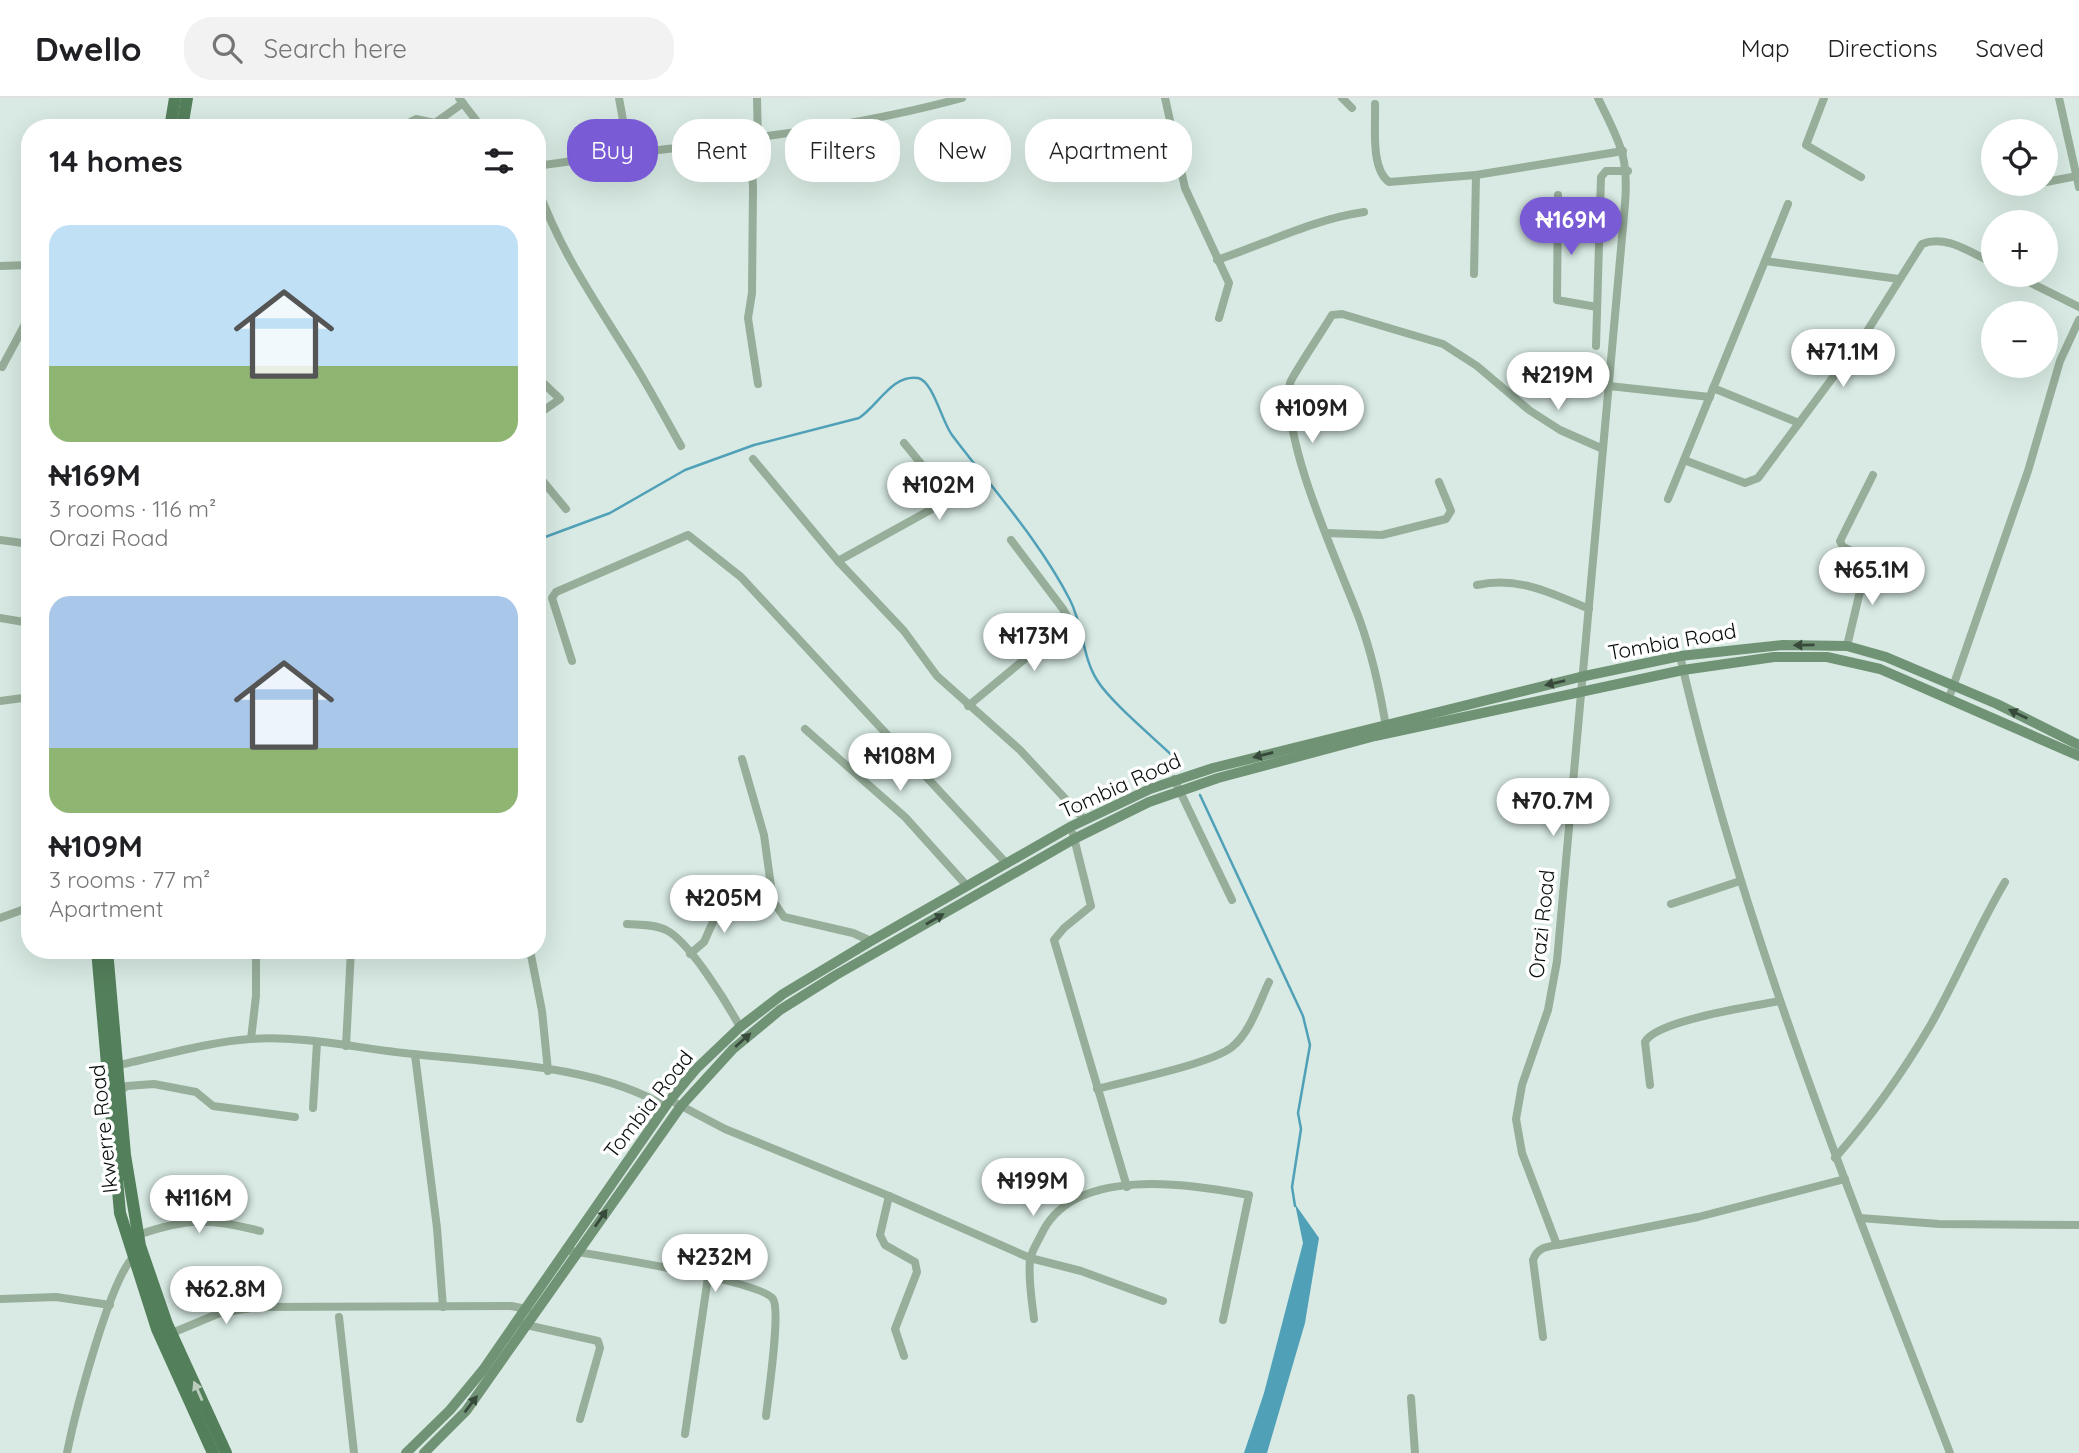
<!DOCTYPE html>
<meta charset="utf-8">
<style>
:root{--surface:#fff;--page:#f2f2f2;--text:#202124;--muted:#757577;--line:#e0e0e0;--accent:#785bd5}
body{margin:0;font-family:Quicksand,sans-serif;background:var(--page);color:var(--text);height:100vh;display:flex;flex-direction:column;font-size:26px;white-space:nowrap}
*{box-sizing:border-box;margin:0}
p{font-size:23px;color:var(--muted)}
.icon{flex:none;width:38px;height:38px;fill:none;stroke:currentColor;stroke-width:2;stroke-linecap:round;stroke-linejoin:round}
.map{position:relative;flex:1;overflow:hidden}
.drawer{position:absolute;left:21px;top:21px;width:525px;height:840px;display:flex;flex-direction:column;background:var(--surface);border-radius:28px;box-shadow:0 7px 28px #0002}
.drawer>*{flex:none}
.hud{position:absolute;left:567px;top:21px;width:665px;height:63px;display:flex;gap:14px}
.tools{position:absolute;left:1981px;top:21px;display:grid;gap:14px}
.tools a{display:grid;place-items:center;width:77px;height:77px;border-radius:50%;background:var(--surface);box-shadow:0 7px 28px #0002;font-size:35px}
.price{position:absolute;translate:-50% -60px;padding:0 16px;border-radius:24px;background:#fff;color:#222;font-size:23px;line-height:46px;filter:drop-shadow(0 2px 4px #0008)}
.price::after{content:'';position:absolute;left:50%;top:42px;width:21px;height:16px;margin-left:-10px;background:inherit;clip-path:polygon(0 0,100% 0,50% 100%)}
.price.active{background:var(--accent);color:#fff}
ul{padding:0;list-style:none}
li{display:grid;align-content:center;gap:14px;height:371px;padding:0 28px}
li span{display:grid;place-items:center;height:217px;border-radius:21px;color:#555}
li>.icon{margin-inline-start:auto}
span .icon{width:126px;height:126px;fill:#fffc;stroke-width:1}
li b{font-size:30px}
h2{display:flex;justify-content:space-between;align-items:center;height:84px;padding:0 28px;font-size:30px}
.chip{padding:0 24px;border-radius:28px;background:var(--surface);box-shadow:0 7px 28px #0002;font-size:24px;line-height:63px}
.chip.active{background:var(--accent);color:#fff}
header{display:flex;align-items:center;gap:42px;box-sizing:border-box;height:98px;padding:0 35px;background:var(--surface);border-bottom:2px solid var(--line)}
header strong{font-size:33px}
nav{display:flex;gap:38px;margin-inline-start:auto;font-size:24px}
.search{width:490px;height:63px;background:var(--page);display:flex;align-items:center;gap:18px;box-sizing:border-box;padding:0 24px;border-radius:28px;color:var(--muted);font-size:26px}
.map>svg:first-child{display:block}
.water{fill:#50a0b8}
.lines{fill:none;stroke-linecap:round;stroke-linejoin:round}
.stream{stroke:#50a0b8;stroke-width:2.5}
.minor{stroke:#97ae9a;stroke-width:8}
.secondary{stroke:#719375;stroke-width:10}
.primary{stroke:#547f5b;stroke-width:12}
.oneway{fill:#374a3b}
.oneway2{fill:#bbccbd}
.labels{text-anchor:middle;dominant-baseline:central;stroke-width:7;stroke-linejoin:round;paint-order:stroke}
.street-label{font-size:21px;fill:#080e0c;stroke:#fff}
</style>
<header>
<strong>Dwello</strong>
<div class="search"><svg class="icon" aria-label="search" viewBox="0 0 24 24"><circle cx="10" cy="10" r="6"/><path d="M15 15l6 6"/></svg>Search here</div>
<nav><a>Map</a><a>Directions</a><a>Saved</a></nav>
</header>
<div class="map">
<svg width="2079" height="1355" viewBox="0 0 2079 1355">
<rect width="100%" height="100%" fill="#d8eae3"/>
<polygon class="water" points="1295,1106 1319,1140 1305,1225 1267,1355 1244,1355 1264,1295 1303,1145"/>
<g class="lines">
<g class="stream">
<path d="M537,442L610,415L685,372L754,347L859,320C878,308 892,276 918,280C933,283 942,324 952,337C992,390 1040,443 1070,502C1083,527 1082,558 1097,582C1111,605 1159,644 1180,665"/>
<polyline points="1200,697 1303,918 1310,947 1298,1015 1301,1031 1292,1089 1295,1108"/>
</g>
<g class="minor">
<polyline points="459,0 482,30"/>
<polyline points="619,0 629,55"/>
<polyline points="757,0 758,41"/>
<polyline points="1165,0 1185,90 1229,185 1219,220"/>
<polyline points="1342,0 1352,10"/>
<path d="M1598,0C1619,44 1629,56 1625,106L1557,863L1548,912L1522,987L1516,1021L1522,1055L1557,1147L1698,1119L1845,1081"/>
<polyline points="1824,0 1806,47 1861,79"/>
<polyline points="2059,0 2079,89"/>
<path d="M1375,6C1376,27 1370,70 1389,84L1476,77L1623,53"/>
<polyline points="399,30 416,21 435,25 463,5"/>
<polyline points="750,41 753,89 752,195 748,220 758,286"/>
<path d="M537,68C680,47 823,38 962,0"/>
<polyline points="2046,84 2077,78"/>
<path d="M537,88C561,157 601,211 638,272C653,297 667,323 681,348"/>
<polyline points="1558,97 1557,202 1597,209"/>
<path d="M1217,162C1265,146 1314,121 1364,114"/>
<polyline points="1765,163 1788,106"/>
<polyline points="0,168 30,167"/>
<polyline points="1474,176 1476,77"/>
<polyline points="2015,177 2079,209"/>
<polyline points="1596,248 1601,79 1606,73 1628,73"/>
<polyline points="2,269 30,217"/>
<polyline points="537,279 560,301 537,317"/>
<polyline points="1609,288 1710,299"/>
<polyline points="1713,290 1799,325"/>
<polyline points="753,361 838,463 904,533 937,578 1020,652 1084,721"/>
<path d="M1684,362L1745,385L1758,380L1866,235L1922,146C1946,136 1971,155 1993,165"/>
<polyline points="537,376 566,411"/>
<polyline points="1668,401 1765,163 1899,181"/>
<polyline points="1326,435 1382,437 1446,421 1451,413 1439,384"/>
<polyline points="0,442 30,446"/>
<polyline points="838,463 932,411 940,402 937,385 904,345"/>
<path d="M1477,487C1518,478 1552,495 1589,511"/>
<polyline points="0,520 30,525"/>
<polyline points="1847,548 1867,464 1865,459 1843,449 1840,443 1873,377"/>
<path d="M1680,558C1743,833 1849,1093 1950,1355"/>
<polyline points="572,563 552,500 556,494 688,437 741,479 1007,766"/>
<polyline points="1949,600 2028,373 2060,263 2079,222"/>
<polyline points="0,603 30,599"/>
<polyline points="968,608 1067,526 1068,520 1063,511 1011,442"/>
<path d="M1386,629C1380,592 1372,556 1359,520C1338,464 1281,343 1290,285C1292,278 1325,229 1332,217L1342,216L1443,246L1477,268L1529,312L1560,332L1603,351"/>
<polyline points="805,631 905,719 967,788"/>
<polyline points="742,661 764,737 773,803 784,819 853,835 871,843"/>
<polyline points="1174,681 1232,802"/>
<polyline points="1073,736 1091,808 1064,830 1054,842 1127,1089"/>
<polyline points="1671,806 1740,783"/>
<polyline points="0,820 30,809"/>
<path d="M627,826C639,827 655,826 666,832C689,843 727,905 740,929"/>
<polyline points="530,852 542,913 548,973"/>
<polyline points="690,856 704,844 725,797"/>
<polyline points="251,941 256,898 256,852"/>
<polyline points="346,948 351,852"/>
<polyline points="415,957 437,1130 443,1209"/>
<path d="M115,968C158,959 207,944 250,941C304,937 360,951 414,956C492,965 598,967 666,1009"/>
<path d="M1650,987L1645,944C1656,922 1755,908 1780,903"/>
<path d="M1097,991C1126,983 1211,966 1232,949C1250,935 1259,905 1269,884"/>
<polyline points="119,993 127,988 154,986 196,994 213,1008 295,1019"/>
<polyline points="670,1002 725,1031 889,1098 1030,1160 1081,1173 1163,1203"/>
<polyline points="313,1010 317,945"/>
<path d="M1835,1060C1871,1019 1902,976 1930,928C1957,881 1977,831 2005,784"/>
<polyline points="889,1098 880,1137 885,1147 915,1164 917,1174 895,1231 904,1258"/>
<polyline points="1860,1120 1939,1126 2079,1127"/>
<path d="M138,1137C186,1120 211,1120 260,1133"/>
<path d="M565,1152C595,1157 762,1183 773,1201C781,1213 768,1299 766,1318"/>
<polyline points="0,1201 56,1199 110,1207"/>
<polyline points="339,1219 354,1355"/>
<path d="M1034,1221C1032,1203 1028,1181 1030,1162C1031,1154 1037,1145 1041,1137C1073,1067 1188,1086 1249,1097L1223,1222"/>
<polyline points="522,1226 598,1243 600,1250 580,1321"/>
<polyline points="172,1235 220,1215 257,1209 511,1208 527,1211"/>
<path d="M1543,1239L1533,1162C1537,1150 1545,1149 1557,1147"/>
<polyline points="1411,1300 1415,1355"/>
<polyline points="685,1336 708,1179"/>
<path d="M67,1355C74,1320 111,1175 135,1158"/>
</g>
<g class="secondary">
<polyline points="406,1355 450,1312 483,1272 670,1002 696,971 740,929 783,896 871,843 1070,729 1150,691 1213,670 1580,579 1680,558 1783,547 1847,548 1886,559 1997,606 2079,647"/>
<polyline points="424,1355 466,1313 681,1008 733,951 780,912 836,877 1074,741 1149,704 1218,680 1375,638 1683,572 1774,559 1827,559 1880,571 2079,658"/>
</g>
<g class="primary">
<polyline points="170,30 175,0"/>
<polyline points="182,30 187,0"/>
<polyline points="97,852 120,1115 157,1231 213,1355"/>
<polyline points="107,852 125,1057 140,1148 167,1226 226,1355"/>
</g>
</g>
<defs><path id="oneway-solid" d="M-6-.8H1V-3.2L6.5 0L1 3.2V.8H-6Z" transform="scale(1.75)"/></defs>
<g class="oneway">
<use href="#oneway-solid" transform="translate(1804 547) rotate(179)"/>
<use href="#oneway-solid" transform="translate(1555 585) rotate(167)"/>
<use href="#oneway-solid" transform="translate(2018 616) rotate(-154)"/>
<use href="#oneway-solid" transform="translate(1263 657) rotate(166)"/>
<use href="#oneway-solid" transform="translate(935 821) rotate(-30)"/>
<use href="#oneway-solid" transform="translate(743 942) rotate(-42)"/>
<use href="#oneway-solid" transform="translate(601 1120) rotate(-55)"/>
<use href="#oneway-solid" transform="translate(471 1306) rotate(-53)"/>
</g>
<use class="oneway2" href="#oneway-solid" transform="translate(198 1293) rotate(-114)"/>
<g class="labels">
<g class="street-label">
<text transform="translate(1672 543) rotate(-10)">Tombia Road</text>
<text transform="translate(1120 687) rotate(-24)">Tombia Road</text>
<text transform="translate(1541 826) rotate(-84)">Orazi Road</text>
<text transform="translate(648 1006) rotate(-52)">Tombia Road</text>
<text transform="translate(103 1031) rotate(-96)">Ikwerre Road</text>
</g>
</g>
</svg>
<div class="tools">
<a><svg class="icon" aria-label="locate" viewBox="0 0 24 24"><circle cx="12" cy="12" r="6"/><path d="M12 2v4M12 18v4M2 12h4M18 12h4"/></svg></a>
<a>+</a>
<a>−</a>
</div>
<b class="price active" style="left:1571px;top:159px">₦169M</b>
<b class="price" style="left:1843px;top:291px">₦71.1M</b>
<b class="price" style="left:1558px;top:314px">₦219M</b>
<b class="price" style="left:1312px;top:347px">₦109M</b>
<b class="price" style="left:939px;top:424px">₦102M</b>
<b class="price" style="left:1872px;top:509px">₦65.1M</b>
<b class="price" style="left:1034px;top:575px">₦173M</b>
<b class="price" style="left:900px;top:695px">₦108M</b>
<b class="price" style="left:1553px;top:740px">₦70.7M</b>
<b class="price" style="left:724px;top:837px">₦205M</b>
<b class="price" style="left:1033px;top:1120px">₦199M</b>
<b class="price" style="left:199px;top:1137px">₦116M</b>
<b class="price" style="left:715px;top:1196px">₦232M</b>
<b class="price" style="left:226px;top:1228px">₦62.8M</b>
<div class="hud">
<a class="chip active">Buy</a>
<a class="chip">Rent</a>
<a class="chip">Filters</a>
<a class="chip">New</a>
<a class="chip">Apartment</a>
</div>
<section class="drawer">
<h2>14 homes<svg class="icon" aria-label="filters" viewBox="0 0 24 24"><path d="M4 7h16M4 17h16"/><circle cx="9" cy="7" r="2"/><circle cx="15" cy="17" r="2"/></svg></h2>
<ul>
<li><span style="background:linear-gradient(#bfe0f5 65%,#8fb573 0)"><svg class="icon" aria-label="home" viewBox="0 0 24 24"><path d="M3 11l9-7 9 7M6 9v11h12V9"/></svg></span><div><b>₦169M</b><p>3 rooms · 116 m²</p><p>Orazi Road</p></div></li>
<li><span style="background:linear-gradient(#a9c7e8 70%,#8fb573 0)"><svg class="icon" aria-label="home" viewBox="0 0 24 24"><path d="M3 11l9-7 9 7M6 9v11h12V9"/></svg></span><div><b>₦109M</b><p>3 rooms · 77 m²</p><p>Apartment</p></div></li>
</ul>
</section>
</div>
